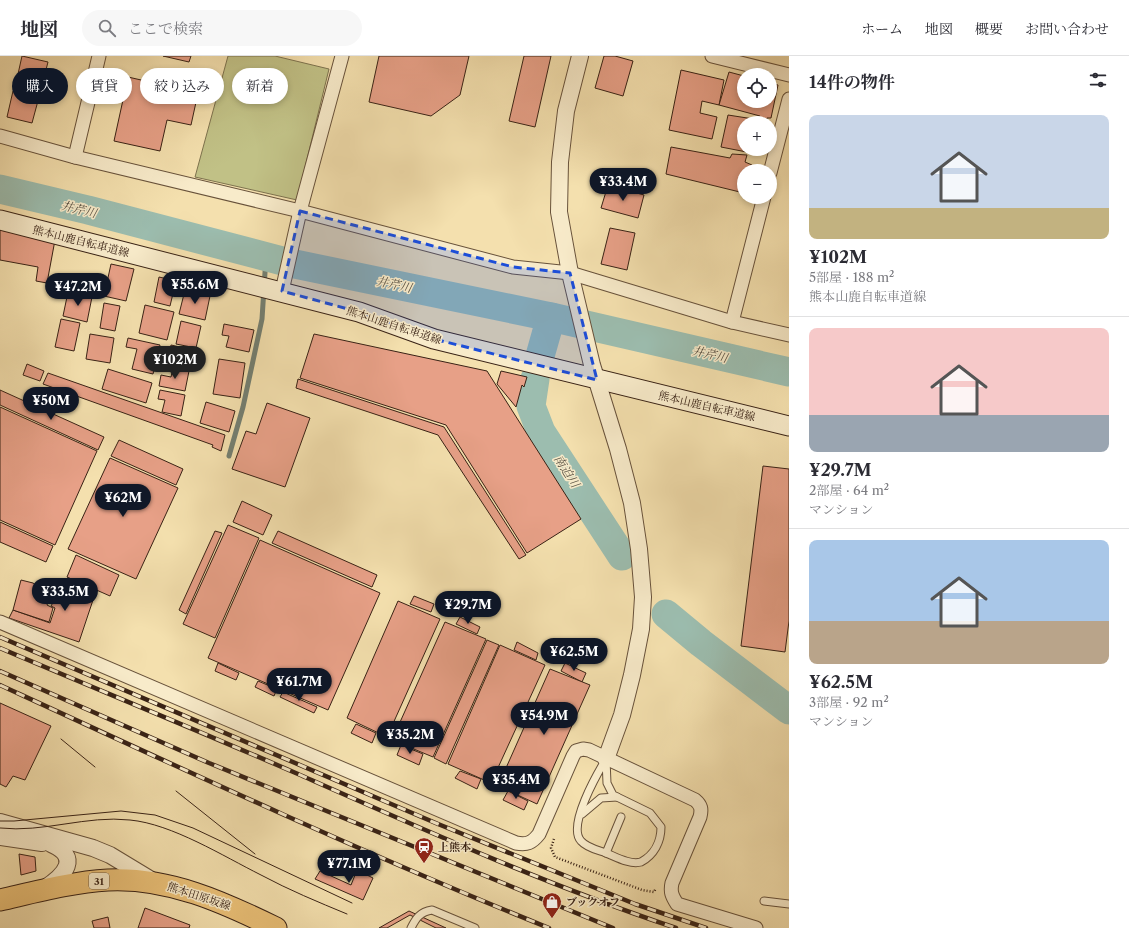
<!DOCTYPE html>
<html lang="ja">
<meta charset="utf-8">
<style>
:root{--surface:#fff;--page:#f7f7f7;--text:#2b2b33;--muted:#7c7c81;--line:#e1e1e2;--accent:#111827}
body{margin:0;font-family:"Libre Caslon Text","Noto Serif JP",serif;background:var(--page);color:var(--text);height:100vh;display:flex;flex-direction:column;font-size:15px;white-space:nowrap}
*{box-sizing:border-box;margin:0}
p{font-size:13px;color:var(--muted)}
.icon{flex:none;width:22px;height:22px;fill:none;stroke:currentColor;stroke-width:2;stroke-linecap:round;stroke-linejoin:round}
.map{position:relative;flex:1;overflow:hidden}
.drawer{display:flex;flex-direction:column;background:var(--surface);width:340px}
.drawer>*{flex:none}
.top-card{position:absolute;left:12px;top:12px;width:380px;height:36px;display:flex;gap:8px}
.tools{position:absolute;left:737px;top:12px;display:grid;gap:8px}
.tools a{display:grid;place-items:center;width:40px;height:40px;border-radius:50%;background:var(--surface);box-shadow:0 2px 6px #0003;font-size:20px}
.price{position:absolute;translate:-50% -34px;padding:0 9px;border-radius:14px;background:var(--accent);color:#fff;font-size:13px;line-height:26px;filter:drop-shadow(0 1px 2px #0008)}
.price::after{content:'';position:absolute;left:50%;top:24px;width:12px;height:9px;margin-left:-6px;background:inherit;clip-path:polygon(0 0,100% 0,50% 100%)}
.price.on{background:#222;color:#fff}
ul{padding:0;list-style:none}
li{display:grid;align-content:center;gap:8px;height:212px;padding:0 20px}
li+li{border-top:1px solid var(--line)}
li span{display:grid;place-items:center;height:124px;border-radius:8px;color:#555}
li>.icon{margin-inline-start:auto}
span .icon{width:72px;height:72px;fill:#fffc;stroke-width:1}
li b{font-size:17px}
h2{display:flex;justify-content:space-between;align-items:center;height:48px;padding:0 20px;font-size:17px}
.pill{padding:0 14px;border-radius:18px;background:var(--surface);box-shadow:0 2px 6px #0003;font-size:14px;line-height:36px}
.pill.on{background:var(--accent);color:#fff}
header{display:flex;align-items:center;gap:24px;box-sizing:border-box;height:56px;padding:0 20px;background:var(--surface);border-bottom:1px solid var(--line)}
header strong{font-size:19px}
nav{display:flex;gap:22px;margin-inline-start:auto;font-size:14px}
.search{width:280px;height:36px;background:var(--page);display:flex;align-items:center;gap:10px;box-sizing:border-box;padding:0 14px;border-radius:22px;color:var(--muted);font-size:15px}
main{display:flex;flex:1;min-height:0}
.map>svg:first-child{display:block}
.green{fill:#c1c186;stroke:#7d724e}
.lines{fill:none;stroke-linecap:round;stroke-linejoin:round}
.stream{stroke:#747f71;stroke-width:5}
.river{stroke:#9cbdaf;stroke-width:29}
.building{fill:#e7a087;stroke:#392215}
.service-casing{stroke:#68523b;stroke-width:9}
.minor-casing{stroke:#68523b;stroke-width:15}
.tertiary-casing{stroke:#68523b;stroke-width:18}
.secondary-casing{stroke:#392215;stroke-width:21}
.primary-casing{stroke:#392215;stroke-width:23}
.path{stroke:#392215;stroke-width:2.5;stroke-dasharray:1 2;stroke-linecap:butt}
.service{stroke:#f8ebca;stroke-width:7}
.minor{stroke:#f8ebca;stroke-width:13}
.tertiary{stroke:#f8ebca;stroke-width:16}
.secondary{stroke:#f8ebca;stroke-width:19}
.primary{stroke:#eac077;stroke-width:21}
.tram{stroke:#392215;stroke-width:1}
.rail-casing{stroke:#392215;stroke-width:4.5}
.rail{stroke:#f8ebca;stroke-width:3;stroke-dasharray:9;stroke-linecap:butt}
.marked{fill:#1d4ed8;fill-opacity:0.2;stroke:#1d4ed8;stroke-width:3;stroke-dasharray:8 5;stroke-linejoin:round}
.labels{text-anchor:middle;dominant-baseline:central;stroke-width:3;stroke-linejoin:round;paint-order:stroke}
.shield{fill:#f8ebca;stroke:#725e4b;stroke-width:1}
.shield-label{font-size:10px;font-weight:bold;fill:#392215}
.street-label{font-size:11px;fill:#392215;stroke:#f8ebca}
.poi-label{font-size:11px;font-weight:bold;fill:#392215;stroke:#f8ebca;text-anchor:start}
.water-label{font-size:12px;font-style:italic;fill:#575043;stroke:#f8ebca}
</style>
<header>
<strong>地図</strong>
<div class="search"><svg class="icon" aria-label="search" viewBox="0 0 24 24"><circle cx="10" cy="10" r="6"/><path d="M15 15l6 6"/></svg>ここで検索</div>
<nav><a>ホーム</a><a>地図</a><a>概要</a><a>お問い合わせ</a></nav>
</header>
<main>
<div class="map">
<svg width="789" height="872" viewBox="0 0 789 872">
<rect width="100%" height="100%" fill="#f4e0ae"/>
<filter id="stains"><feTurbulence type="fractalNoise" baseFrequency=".005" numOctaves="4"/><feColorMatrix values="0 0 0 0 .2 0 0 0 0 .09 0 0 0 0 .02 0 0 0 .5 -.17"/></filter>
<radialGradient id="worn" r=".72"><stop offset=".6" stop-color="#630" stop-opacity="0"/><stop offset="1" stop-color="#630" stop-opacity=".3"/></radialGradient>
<polygon class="green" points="228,0 275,0 329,13 297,144 195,121"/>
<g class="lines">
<polyline class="stream" points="229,400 243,351 262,263 266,201"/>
<g class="river">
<polyline points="0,133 88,154 290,207 551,261 789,316"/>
<polyline points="540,300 551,261"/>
<polyline points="535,323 531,350 541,376 622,500"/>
<polyline points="666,558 701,587 789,654"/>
</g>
</g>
<g class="building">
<polygon points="22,0 48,6 41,33 16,27"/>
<polygon points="163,0 191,0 189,6"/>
<polygon points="379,0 469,0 460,39 431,60 369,46"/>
<polygon points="524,0 551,0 535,71 509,65"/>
<polygon points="604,0 615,0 633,5 623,40 595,32"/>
<polygon points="681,14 724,24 719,49 702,45 700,57 717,61 712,83 669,74"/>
<polygon points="729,16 744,20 744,45 770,45 770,27 778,29 771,62 767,62 766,67 744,67 744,93 758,93 757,98 721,91 728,59 760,64 760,60 719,49"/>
<polygon points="128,21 198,37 191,69 167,64 160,95 114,85"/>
<polygon points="13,35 39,41 32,67 7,61"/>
<polygon points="671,91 730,102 732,98 747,99 745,106 752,109 751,115 744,115 744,137 666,118"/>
<polygon points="608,129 644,139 638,162 601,152"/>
<polygon points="610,172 635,177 627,214 601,208"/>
<polygon points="0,174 55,184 47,227 36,225 38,211 0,204"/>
<polygon points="111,208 134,213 126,245 104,240"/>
<polygon points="159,221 176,225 170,250 154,246"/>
<polygon points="185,234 210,240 205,264 179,258"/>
<polygon points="68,236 92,241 87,266 63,260"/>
<polygon points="104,247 120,250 115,275 100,272"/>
<polygon points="145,249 174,256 167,284 139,277"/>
<polygon points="61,263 80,267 74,295 55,291"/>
<polygon points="181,265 201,270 196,292 176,288"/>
<polygon points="224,268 254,274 249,296 226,291 229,280 222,279"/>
<polygon points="90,278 114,282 110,307 86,303"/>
<polygon points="314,278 487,315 581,463 527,497 446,369 300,322"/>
<polygon points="128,282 160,289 153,318 132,313 137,293 126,291"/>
<polygon points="171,289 193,294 189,311 168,306"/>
<polygon points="219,303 245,307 240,342 213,338"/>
<polygon points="27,308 44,315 40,325 23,319"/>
<polygon points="173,312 189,315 185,335 159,330 161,319 171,321"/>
<polygon points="108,313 152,327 146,347 102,333"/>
<polygon points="501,315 527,321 524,331 522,329 516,351 497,328"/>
<polygon points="48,317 225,379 221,395 212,391 213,389 43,328"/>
<polygon points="298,323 444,371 526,499 519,503 438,379 296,332"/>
<polygon points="0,334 104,381 98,394 0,349"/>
<polygon points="160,334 185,339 181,360 162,356 165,344 158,343"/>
<polygon points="206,346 235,355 229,376 200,367"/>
<polygon points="267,347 310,362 285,431 232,413 246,375 256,378"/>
<polygon points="0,351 97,395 55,489 0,464"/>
<polygon points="119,384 183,413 176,429 111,400"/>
<polygon points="110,402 178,432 136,523 68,493"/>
<polygon points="763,410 789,413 789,565 785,596 741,590"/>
<polygon points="242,445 272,459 263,479 233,466"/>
<polygon points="0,466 53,490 46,506 0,486"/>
<polygon points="228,469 259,482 215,582 183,568"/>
<polygon points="215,475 222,477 186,558 179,554"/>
<polygon points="278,475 377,519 372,531 272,487"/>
<polygon points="260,484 380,537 328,654 208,602"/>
<polygon points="76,499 119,519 110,540 67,521"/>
<polygon points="67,522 96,535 79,586 9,562 13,554 50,567 55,552 51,550"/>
<polygon points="21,524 33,527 50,539 47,549 53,552 49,566 13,554"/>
<polygon points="414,540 434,548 431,556 410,548"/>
<polygon points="398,545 440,563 387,681 347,662"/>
<polygon points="460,561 480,571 477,578 456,568"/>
<polygon points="445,566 486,583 433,701 392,684"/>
<polygon points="487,584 499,589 446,708 434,702"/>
<polygon points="517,586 538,597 536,604 514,594"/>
<polygon points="500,589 545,609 491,727 448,708"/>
<polygon points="218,607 239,617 236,624 215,615"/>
<polygon points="565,607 586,617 582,626 561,615"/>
<polygon points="550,613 590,629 537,748 498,730"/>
<polygon points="258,625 277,633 274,640 255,631"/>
<polygon points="283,636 317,651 314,657 280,641"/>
<polygon points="0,647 51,670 25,724 13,720 6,731 0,728"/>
<polygon points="356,668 376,677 372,687 351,677"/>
<polygon points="401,689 423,698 419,709 397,699"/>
<polygon points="460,715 481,723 477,733 455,722"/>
<polygon points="508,735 528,745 524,754 503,744"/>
<polygon points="19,798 35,801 36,815 21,819"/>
<polygon points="357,814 373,822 363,844 315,823 320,815 351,829"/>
<polygon points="145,852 190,869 189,872 138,872"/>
<polygon points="409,855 446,872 436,872 410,859 387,872 379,872"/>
<polygon points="108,861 110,872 94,872 92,865"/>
</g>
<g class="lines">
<g class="service-casing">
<g id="service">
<path d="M606,703L607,727L613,739L650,757L661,771C661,786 654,799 641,806C630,809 616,801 606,797C598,794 587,792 581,785C567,770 597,718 606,703Z"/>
<polyline points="582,758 601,742 617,741"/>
<polyline points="606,797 621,761"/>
<polyline points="764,845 789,848"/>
<path d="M411,872C416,862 420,856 432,854L475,872"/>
</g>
</g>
<g class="minor-casing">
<g id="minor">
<polyline points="712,0 789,19"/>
<polyline points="0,80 75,101 300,155 513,211 570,217 732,266 789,279"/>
<polyline points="75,101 99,0"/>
<polyline points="770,117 789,43"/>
<polyline points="282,235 300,155 342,0"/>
<polyline points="732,266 764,141"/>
<path d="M0,566L516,787C527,789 532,787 539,778L573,700L576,695L583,693L589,694L695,744C701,749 702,753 700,761L672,827C670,836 672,840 677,848L756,872"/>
</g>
</g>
<g class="tertiary-casing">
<g id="tertiary">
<polyline points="580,0 566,55 560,106 559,156 570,217 592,309 618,393 632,447 639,493 643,541 641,573 632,619 622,659 606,703"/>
<polyline points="0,766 93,792 110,799 153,825"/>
<polyline points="0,781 42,787"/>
<path d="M45,832C65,819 81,801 51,788"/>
</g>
</g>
<g class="secondary-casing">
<polyline id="secondary" points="0,164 359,256 434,283 789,370"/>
</g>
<g class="primary-casing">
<path id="primary" d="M0,844C35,836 72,826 108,824C168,821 223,846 276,872"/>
</g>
<polyline class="path" points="554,783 551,792 555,801 642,834 654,836 656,832"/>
<use href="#service" class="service"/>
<use href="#minor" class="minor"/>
<use href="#tertiary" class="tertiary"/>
<use href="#secondary" class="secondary"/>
<use href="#primary" class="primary"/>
<g class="tram">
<polyline points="61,683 95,711"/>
<polyline points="176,735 255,798"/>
<polyline points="0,765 14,765 121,755 155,759 193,772 352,847"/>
<path d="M0,772C43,777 87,759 130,764C172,768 223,800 261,819C289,834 318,846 347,858"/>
</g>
<g class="rail-casing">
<g id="rail">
<polyline points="0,581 438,768 635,848 706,872"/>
<path d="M0,592C99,634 199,675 298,718C422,773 547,829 676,872"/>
<polyline points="0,615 209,707 613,872"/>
<path d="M0,629C182,713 363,797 549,872"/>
</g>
</g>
<use href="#rail" class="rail"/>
</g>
<path class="marked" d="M300,155L513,211L570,217L597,324L434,283L359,256L282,235Z"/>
<defs>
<g id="station-pin" transform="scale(1)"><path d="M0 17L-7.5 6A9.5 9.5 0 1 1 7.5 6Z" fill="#8f2418" stroke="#f8ebca"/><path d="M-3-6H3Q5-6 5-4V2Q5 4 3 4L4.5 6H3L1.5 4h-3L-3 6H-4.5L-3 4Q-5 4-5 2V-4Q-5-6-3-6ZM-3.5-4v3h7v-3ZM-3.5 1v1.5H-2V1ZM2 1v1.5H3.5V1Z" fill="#fff"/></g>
<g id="shop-pin" transform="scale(1)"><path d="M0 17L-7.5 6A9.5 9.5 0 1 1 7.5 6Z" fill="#8f2418" stroke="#f8ebca"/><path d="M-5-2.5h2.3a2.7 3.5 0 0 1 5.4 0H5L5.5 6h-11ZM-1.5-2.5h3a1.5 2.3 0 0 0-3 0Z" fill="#fff"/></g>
</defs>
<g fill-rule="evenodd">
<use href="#station-pin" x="424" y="791"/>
<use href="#shop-pin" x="552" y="846"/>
</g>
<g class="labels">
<rect class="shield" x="89" y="817" width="20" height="16" rx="3"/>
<g class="shield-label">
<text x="99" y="825">31</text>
</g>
<g class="street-label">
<text transform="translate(81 185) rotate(14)">熊本山鹿自転車道線</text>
<text transform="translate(394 269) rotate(18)">熊本山鹿自転車道線</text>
<text transform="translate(707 350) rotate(13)">熊本山鹿自転車道線</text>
<text transform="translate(199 840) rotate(18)">熊本田原坂線</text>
</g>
<g class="poi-label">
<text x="438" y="791">上熊本</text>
<text x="566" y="846">ブックオフ</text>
</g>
<g class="water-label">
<text transform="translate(79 153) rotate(14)">井芹川</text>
<text transform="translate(394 228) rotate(12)">井芹川</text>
<text transform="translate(710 298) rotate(13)">井芹川</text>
<text transform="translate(567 415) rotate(57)">南迫川</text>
</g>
</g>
<rect width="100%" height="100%" filter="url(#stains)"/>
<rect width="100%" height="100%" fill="url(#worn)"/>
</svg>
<div class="tools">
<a><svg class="icon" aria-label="locate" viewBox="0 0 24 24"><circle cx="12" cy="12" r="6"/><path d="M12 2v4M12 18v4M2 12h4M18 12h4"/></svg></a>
<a>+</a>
<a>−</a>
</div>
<b class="price" style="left:623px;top:146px">¥33.4M</b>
<b class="price" style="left:195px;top:249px">¥55.6M</b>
<b class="price" style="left:78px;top:251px">¥47.2M</b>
<b class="price on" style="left:175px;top:324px">¥102M</b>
<b class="price" style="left:51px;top:365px">¥50M</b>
<b class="price" style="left:123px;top:462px">¥62M</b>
<b class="price" style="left:65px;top:556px">¥33.5M</b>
<b class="price" style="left:468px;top:569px">¥29.7M</b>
<b class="price" style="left:574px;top:616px">¥62.5M</b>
<b class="price" style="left:299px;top:646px">¥61.7M</b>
<b class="price" style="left:544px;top:680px">¥54.9M</b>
<b class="price" style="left:410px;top:699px">¥35.2M</b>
<b class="price" style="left:516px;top:744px">¥35.4M</b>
<b class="price" style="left:349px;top:828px">¥77.1M</b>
<div class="top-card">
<a class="pill on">購入</a>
<a class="pill">賃貸</a>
<a class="pill">絞り込み</a>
<a class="pill">新着</a>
</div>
</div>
<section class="drawer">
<h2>14件の物件<svg class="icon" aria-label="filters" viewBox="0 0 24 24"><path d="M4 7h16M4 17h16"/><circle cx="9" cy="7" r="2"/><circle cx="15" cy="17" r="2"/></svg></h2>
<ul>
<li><span style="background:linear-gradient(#c9d6e8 75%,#c2b280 0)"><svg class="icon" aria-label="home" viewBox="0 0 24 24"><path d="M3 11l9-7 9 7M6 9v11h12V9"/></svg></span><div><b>¥102M</b><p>5部屋 · 188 m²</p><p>熊本山鹿自転車道線</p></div></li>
<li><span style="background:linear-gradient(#f6c9c9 70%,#9aa5b1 0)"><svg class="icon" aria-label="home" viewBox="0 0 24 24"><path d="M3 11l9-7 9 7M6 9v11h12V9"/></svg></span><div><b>¥29.7M</b><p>2部屋 · 64 m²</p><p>マンション</p></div></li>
<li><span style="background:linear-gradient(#a9c7e8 65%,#b9a48a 0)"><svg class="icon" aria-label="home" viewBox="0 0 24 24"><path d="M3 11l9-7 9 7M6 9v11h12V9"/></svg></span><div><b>¥62.5M</b><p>3部屋 · 92 m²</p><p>マンション</p></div></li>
</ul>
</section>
</main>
